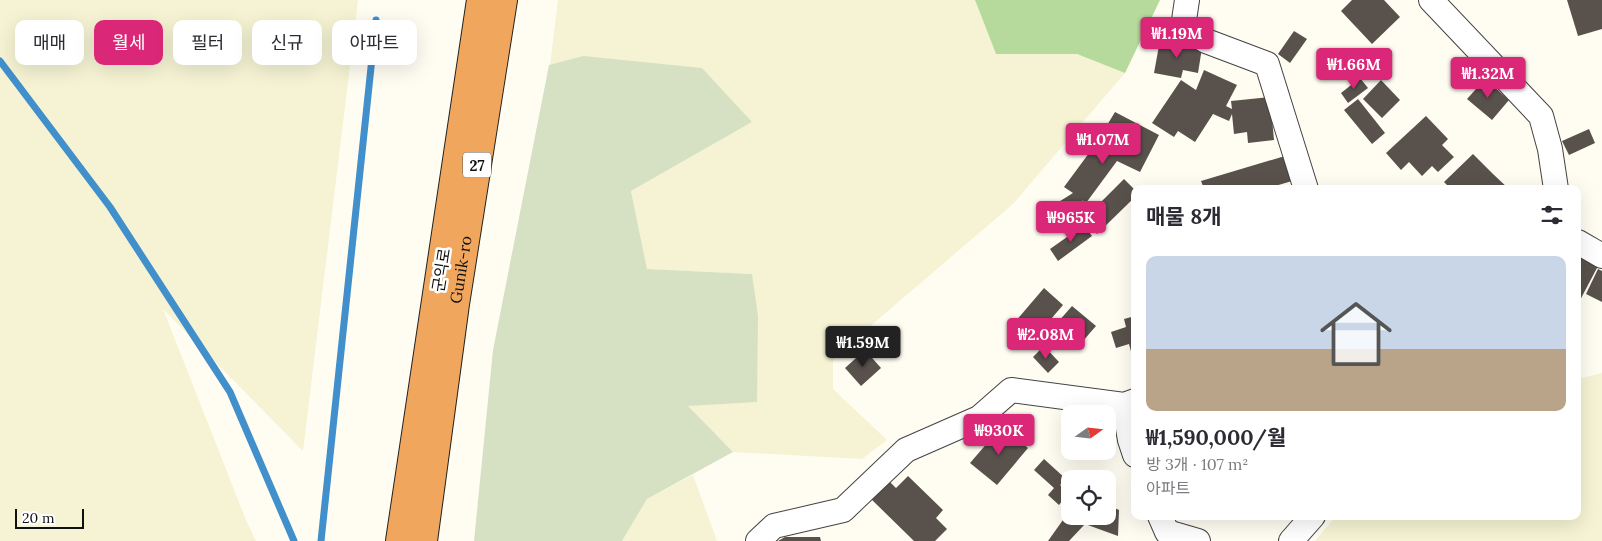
<!DOCTYPE html>
<html lang="ko">
<meta charset="utf-8">
<style>
:root{--surface:#fff;--page:#f7f7f7;--text:#2b2b33;--muted:#7c7c81;--accent:#db2777}
body{margin:0;font-family:Lora,"Noto Sans KR",serif;background:var(--page);color:var(--text);height:100vh;display:flex;flex-direction:column;font-size:19px;white-space:nowrap}
*{box-sizing:border-box;margin:0}
p{font-size:16px;color:var(--muted)}
.icon{flex:none;width:28px;height:28px;fill:none;stroke:currentColor;stroke-width:2;stroke-linecap:round;stroke-linejoin:round}
.map{position:relative;flex:1;overflow:hidden}
.drawer{position:absolute;left:1131px;top:185px;width:450px;height:335px;display:flex;flex-direction:column;background:var(--surface);border-radius:10px;box-shadow:0 5px 20px #0002}
.drawer>*{flex:none}
.banner{position:absolute;left:15px;top:20px;width:475px;height:45px;display:flex;gap:10px}
.needle{width:32px;rotate:75deg}
.buttons{position:absolute;left:1061px;top:405px;display:grid;gap:10px}
.buttons a{display:grid;place-items:center;width:55px;height:55px;border-radius:10px;background:var(--surface);box-shadow:0 5px 20px #0002;font-size:25px}
.scale{position:absolute;left:15px;bottom:12px;width:69px;box-sizing:border-box;padding-left:5px;border:2px solid #101010;border-top:0;font-size:14px;line-height:18px;white-space:nowrap;color:#101010;-webkit-text-stroke:4px #fff;paint-order:stroke}
.price{position:absolute;translate:-50% -42px;padding:0 11px;border-radius:5px;background:var(--accent);color:#fff;font-size:16px;line-height:32px;filter:drop-shadow(0 1px 2px #0008)}
.price::after{content:'';position:absolute;left:50%;top:30px;width:15px;height:11px;margin-left:-8px;background:inherit;clip-path:polygon(0 0,100% 0,50% 100%)}
.price.selected{background:#222;color:#fff}
ul{padding:0;list-style:none}
li{display:grid;align-content:center;gap:10px;height:265px;padding:0 15px}
li span{display:grid;place-items:center;height:155px;border-radius:10px;color:#555}
li>.icon{margin-inline-start:auto}
span .icon{width:90px;height:90px;fill:#fffc;stroke-width:1}
li b{font-size:21px}
h2{display:flex;justify-content:space-between;align-items:center;height:60px;padding:0 15px;font-size:21px}
.pill{padding:0 18px;border-radius:10px;background:var(--surface);box-shadow:0 5px 20px #0002;font-size:18px;line-height:45px}
.pill.selected{background:var(--accent);color:#fff}
.map>svg:first-child{display:block}
.farmland{fill:#f5f3d3}
.forest{fill:#b6da9c}
.cemetery{fill:#d6e1c3}
.lines{fill:none;stroke-linecap:round;stroke-linejoin:round}
.stream{stroke:#418fcb;stroke-width:7}
.building{fill:#58514c}
.street-casing{stroke:#434343;stroke-width:26}
.highway-casing{stroke:#212121;stroke-width:30}
.street{stroke:#fff;stroke-width:24}
.highway{stroke:#f1a65e;stroke-width:28}
.labels{text-anchor:middle;dominant-baseline:central;stroke-width:5;stroke-linejoin:round;paint-order:stroke}
.shield{fill:#fff;stroke:#585858;stroke-width:1}
.shield-label{font-size:15px;font-weight:bold;fill:#101010}
.street-label{font-size:16px;fill:#101010;stroke:#fff}
</style>
<div class="map">
<svg width="1602" height="541" viewBox="0 0 1602 541">
<rect width="100%" height="100%" fill="#fffdf2"/>
<g class="farmland">
<polygon points="0,0 358,0 303,451 163,309 246,520 256,541 0,541"/>
<polygon points="558,0 975,0 996,54 1077,54 1125,73 1013,204 833,358 833,389 887,440 862,459 733,452 687,406 752,274 647,269 631,191 752,122 583,56 550,65"/>
<polygon points="1602,373 1602,541 1315,541 1336,516 1578,516 1578,379"/>
<polygon points="693,475 717,541 622,541 647,499"/>
</g>
<polygon class="forest" points="975,0 1160,0 1125,73 1077,54 996,54"/>
<polygon class="cemetery" points="583,56 702,68 752,122 631,191 647,269 752,274 758,316 757,402 688,406 733,452 647,499 622,541 474,541 493,350 549,65"/>
<g class="lines">
<g class="stream">
<polyline points="0,61 110,207 230,392 294,541"/>
<polyline points="321,541 376,20"/>
</g>
</g>
<g class="building">
<polygon points="1352,0 1384,0 1400,17 1372,44 1341,11"/>
<polygon points="1567,0 1602,0 1602,29 1578,36"/>
<polygon points="1294,31 1307,39 1290,63 1278,54"/>
<polygon points="1160,40 1202,48 1198,73 1183,70 1181,78 1154,73"/>
<polygon points="1204,70 1237,85 1226,106 1232,109 1231,101 1270,97 1274,140 1248,143 1247,132 1234,134 1232,114 1229,121 1213,114 1195,142 1178,131 1174,137 1152,123 1181,80 1196,90"/>
<polygon points="1360,78 1368,88 1348,103 1341,93"/>
<polygon points="1485,79 1509,100 1492,120 1467,99"/>
<polygon points="1381,80 1400,100 1382,118 1363,99"/>
<polygon points="1358,99 1385,133 1372,144 1344,110"/>
<polygon points="1115,112 1159,135 1140,172 1117,161 1086,203 1082,200 1087,208 1052,230 1041,213 1073,193 1064,187 1095,145"/>
<polygon points="1426,116 1448,139 1442,145 1454,157 1438,172 1432,166 1422,176 1409,162 1401,170 1386,153"/>
<polygon points="1589,129 1595,143 1569,155 1562,141"/>
<polygon points="1473,154 1493,174 1509,189 1451,189 1444,182"/>
<polygon points="1285,156 1292,181 1265,189 1204,189 1201,181"/>
<polygon points="1124,179 1135,190 1135,197 1097,234 1084,219"/>
<polygon points="1084,225 1092,236 1058,261 1050,249"/>
<polygon points="1578,254 1598,266 1578,304"/>
<polygon points="1598,269 1602,271 1602,302 1586,294"/>
<polygon points="1044,288 1063,305 1028,346 1008,330"/>
<polygon points="1072,306 1096,326 1082,342 1058,322"/>
<polygon points="1135,316 1135,359 1133,359 1129,344 1116,348 1111,332 1126,327 1124,319"/>
<polygon points="1044,346 1059,362 1048,373 1033,357"/>
<polygon points="865,350 881,368 861,386 845,368"/>
<polygon points="1002,426 1028,448 997,485 970,463"/>
<polygon points="1044,459 1066,479 1060,485 1069,492 1059,505 1048,495 1054,488 1034,470"/>
<polygon points="908,476 943,510 936,518 947,529 935,541 914,541 869,497 887,479 896,488"/>
<polygon points="1108,505 1119,510 1118,536 1085,524 1069,541 1048,541 1070,510 1070,516 1108,516"/>
<polygon points="785,537 820,537 821,541 778,541"/>
</g>
<g class="lines">
<g class="street-casing">
<g id="street">
<polyline points="1187,0 1183,27 1206,41 1267,64 1306,189"/>
<polyline points="1431,0 1541,116 1550,149 1556,189"/>
<polyline points="1578,242 1602,256"/>
<polyline points="1124,405 1130,440 1135,455"/>
<polyline points="1160,516 1167,532 1198,541"/>
<polyline points="758,541 774,526 843,510 906,450 979,418 1011,390 1124,405 1135,401"/>
<polyline points="1291,541 1313,516"/>
</g>
</g>
<g class="highway-casing">
<g id="highway">
<polyline points="400,541 481,0"/>
<path id="s1" d="M423,541L455,304L503,0"/>
</g>
</g>
<use href="#street" class="street"/>
<use href="#highway" class="highway"/>
</g>
<g class="labels">
<rect class="shield" x="463" y="152.5" width="28" height="25" rx="4"/>
<g class="shield-label">
<text x="477" y="165">27</text>
</g>
<g class="street-label">
<text transform="translate(441 270) rotate(-81)">군익로</text>
<text stroke="none"><textPath href="#s1" startOffset="274">Gunik-ro</textPath></text>
</g>
</g>
</svg>
<div class="buttons">
<a><svg class="needle" viewBox="-14 -14 28 28"><path d="M0-13l5 13h-10z" fill="#e53935"/><path d="M0 13l5-13h-10z" fill="#7c7c81"/></svg></a>
<a><svg class="icon" aria-label="locate" viewBox="0 0 24 24"><circle cx="12" cy="12" r="6"/><path d="M12 2v4M12 18v4M2 12h4M18 12h4"/></svg></a>
</div>
<div class="scale">20 m</div>
<b class="price" style="left:1177px;top:59px">₩1.19M</b>
<b class="price" style="left:1354px;top:90px">₩1.66M</b>
<b class="price" style="left:1488px;top:99px">₩1.32M</b>
<b class="price" style="left:1103px;top:165px">₩1.07M</b>
<b class="price" style="left:1071px;top:243px">₩965K</b>
<b class="price" style="left:1046px;top:360px">₩2.08M</b>
<b class="price selected" style="left:863px;top:368px">₩1.59M</b>
<b class="price" style="left:999px;top:456px">₩930K</b>
<div class="banner">
<a class="pill">매매</a>
<a class="pill selected">월세</a>
<a class="pill">필터</a>
<a class="pill">신규</a>
<a class="pill">아파트</a>
</div>
<section class="drawer">
<h2>매물 8개<svg class="icon" aria-label="filters" viewBox="0 0 24 24"><path d="M4 7h16M4 17h16"/><circle cx="9" cy="7" r="2"/><circle cx="15" cy="17" r="2"/></svg></h2>
<ul>
<li><span style="background:linear-gradient(#c9d6e8 60%,#b9a48a 0)"><svg class="icon" aria-label="home" viewBox="0 0 24 24"><path d="M3 11l9-7 9 7M6 9v11h12V9"/></svg></span><div><b>₩1,590,000/월</b><p>방 3개 · 107 m²</p><p>아파트</p></div></li>
</ul>
</section>
</div>
